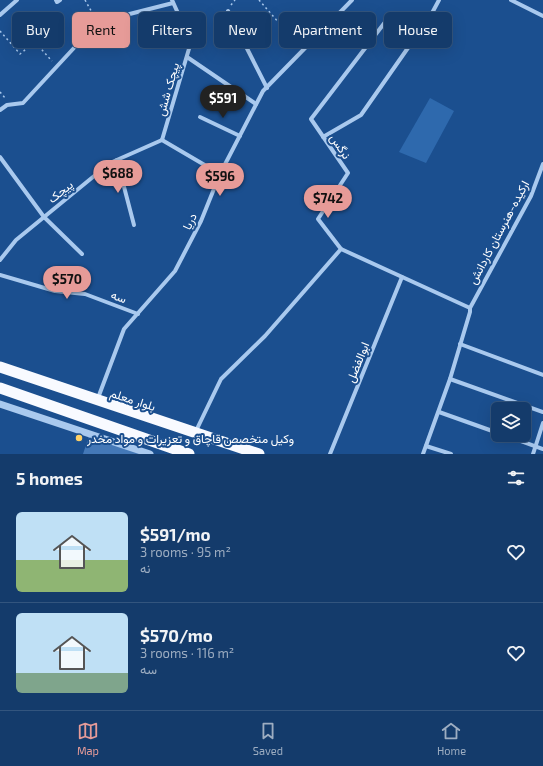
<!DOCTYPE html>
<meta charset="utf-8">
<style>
:root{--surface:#143b6b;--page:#1d4271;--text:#f1f3f6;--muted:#9dadc1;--line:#33557e;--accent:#e69b98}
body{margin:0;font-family:"Exo 2",Vazirmatn,sans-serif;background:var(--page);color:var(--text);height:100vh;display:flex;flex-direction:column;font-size:15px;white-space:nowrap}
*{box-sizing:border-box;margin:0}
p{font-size:13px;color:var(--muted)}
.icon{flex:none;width:22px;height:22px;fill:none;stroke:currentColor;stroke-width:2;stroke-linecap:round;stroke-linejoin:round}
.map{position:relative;height:454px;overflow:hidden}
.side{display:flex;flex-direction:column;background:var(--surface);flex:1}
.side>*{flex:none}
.hud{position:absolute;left:12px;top:12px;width:519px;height:36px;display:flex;gap:8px}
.tools{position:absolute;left:491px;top:402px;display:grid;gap:8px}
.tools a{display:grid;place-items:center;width:40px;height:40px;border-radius:6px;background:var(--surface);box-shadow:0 4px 16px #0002,0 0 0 1px var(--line);font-size:20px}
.price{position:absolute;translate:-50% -34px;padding:0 9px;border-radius:14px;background:var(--accent);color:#111;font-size:13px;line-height:26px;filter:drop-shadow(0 1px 2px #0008)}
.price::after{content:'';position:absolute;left:50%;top:24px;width:12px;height:9px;margin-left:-6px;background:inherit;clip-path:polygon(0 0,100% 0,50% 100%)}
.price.current{background:#222;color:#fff}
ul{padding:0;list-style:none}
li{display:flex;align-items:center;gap:12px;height:100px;padding:0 16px}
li+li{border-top:1px solid var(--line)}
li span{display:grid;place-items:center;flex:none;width:112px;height:80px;border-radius:6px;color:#555}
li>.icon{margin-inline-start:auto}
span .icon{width:48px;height:48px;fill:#fffc;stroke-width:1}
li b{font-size:17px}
h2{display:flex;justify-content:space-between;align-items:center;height:48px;padding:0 16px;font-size:17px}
.pill{padding:0 14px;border-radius:6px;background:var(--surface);box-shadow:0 4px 16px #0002,0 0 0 1px var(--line);font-size:14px;line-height:36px}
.pill.current{background:var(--accent);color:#111}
.dock{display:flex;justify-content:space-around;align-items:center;height:56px;border-top:1px solid var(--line);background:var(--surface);font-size:11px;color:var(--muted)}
.dock a{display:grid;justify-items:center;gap:2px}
.dock .current{color:var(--accent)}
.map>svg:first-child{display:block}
.green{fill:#2e69ad}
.building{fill:#4478b7}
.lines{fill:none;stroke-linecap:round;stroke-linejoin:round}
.path{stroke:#a9c9ee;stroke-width:1.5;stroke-dasharray:2 3;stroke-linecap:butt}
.minor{stroke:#a9c9ee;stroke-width:4}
.tertiary{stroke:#a9c9ee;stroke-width:7}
.trunk{stroke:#f8faff;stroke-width:11}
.poi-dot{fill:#ffd166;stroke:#1b4f8f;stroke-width:1.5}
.labels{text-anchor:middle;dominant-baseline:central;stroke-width:4;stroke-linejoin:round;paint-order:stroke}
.street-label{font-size:12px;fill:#fff;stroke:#1b4f8f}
.poi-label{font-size:12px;fill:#fff;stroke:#1b4f8f;text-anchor:start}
</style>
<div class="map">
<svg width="543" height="454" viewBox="0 0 543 454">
<rect width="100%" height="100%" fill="#1b4f8f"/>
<polygon class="green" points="430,98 454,111 426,163 399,152"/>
<polygon class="building" points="89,436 141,454 83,454"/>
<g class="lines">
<g class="path">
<polyline points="85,0 94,16"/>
<polyline points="259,0 299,46"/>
<polyline points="231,5 235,0"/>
<polyline points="0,31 20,54 35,42 52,61"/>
<polyline points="0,92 5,98"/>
</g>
<g class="minor">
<polyline points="56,0 57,2 60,0"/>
<polyline points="511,0 543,16"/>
<polyline points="228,11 267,88"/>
<polyline points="0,15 17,0"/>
<polyline points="187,57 256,104"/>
<polyline points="0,110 7,105 23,103 98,22 173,3"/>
<polyline points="200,117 240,136"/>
<polyline points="323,137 361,115 431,15 439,0"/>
<polyline points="162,140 191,42 172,0"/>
<polyline points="162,140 220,174"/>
<polyline points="0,157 44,217 82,254"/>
<polyline points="117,160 134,225"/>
<polyline points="341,249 470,308 470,312 450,379 423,454"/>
<polyline points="0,260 16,240 110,163 162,140"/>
<polyline points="0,275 55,291 85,294 138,314"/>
<polyline points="470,308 531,196 543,164"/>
<polyline points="460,344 543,375"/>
<polyline points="450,379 543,412"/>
<polyline points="98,398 124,329 175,271 201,221 220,174 263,91 352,0"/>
<polyline points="439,412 498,433"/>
<polyline points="195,433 221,379 265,336 341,249 318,219 348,173 311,119 392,13 431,15"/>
<polyline points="504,435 543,449"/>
<polyline points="426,446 451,454"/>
<polyline points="330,454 402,277"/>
<polyline points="533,454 543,423"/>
</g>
<polyline class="tertiary" points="0,404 150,454"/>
<g class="trunk">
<polyline points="0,367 259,454"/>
<polyline points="0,388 189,454"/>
</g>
</g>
<circle class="poi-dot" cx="79" cy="438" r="4"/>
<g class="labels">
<g class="street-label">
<text transform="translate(167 89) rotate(-74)">پیچک شش</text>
<text transform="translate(341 146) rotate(56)">نرگس</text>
<text transform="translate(60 191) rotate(-39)">پیچک</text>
<text transform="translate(189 221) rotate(-64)">دریا</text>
<text transform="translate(498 232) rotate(-62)">ارکیده-هنرستان کاردانش</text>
<text transform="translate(119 296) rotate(20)">سه</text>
<text transform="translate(357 362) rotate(-68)">ابوالفضل</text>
<text transform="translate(133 399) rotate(18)">بلوار معلم</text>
</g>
<g class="poi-label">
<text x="87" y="438">وکیل متخصص قاچاق و تعزیرات و مواد مخدر</text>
</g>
</g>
</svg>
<div class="tools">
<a><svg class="icon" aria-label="layers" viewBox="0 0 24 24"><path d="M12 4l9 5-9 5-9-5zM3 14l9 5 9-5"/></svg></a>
</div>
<b class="price current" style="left:223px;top:119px">$591</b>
<b class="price" style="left:118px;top:194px">$688</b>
<b class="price" style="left:220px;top:197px">$596</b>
<b class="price" style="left:328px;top:219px">$742</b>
<b class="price" style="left:67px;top:300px">$570</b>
<div class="hud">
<a class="pill">Buy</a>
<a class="pill current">Rent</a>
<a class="pill">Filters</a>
<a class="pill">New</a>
<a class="pill">Apartment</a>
<a class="pill">House</a>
</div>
</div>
<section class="side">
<h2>5 homes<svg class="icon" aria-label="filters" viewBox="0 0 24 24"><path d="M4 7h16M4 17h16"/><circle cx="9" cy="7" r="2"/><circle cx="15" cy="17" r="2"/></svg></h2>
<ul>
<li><span style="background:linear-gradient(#bfe0f5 60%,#8fb573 0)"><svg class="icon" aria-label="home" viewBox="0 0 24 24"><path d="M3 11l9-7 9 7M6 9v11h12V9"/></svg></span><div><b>$591/mo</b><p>3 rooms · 95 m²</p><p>نه</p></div><svg class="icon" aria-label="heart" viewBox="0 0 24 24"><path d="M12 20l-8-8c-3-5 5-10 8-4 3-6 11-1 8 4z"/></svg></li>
<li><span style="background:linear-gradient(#bfe0f5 75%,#7fa58c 0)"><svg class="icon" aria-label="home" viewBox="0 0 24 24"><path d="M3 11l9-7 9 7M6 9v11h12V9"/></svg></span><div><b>$570/mo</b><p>3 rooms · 116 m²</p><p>سه</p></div><svg class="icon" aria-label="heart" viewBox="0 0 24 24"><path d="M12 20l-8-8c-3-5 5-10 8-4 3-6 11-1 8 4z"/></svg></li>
</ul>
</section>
<nav class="dock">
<a class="current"><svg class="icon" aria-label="map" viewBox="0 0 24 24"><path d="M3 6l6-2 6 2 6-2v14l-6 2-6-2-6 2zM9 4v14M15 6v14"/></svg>Map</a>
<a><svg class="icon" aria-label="saved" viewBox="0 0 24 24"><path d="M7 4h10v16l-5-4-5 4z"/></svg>Saved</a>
<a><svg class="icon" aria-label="home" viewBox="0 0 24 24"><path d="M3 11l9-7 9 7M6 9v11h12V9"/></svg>Home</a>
</nav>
